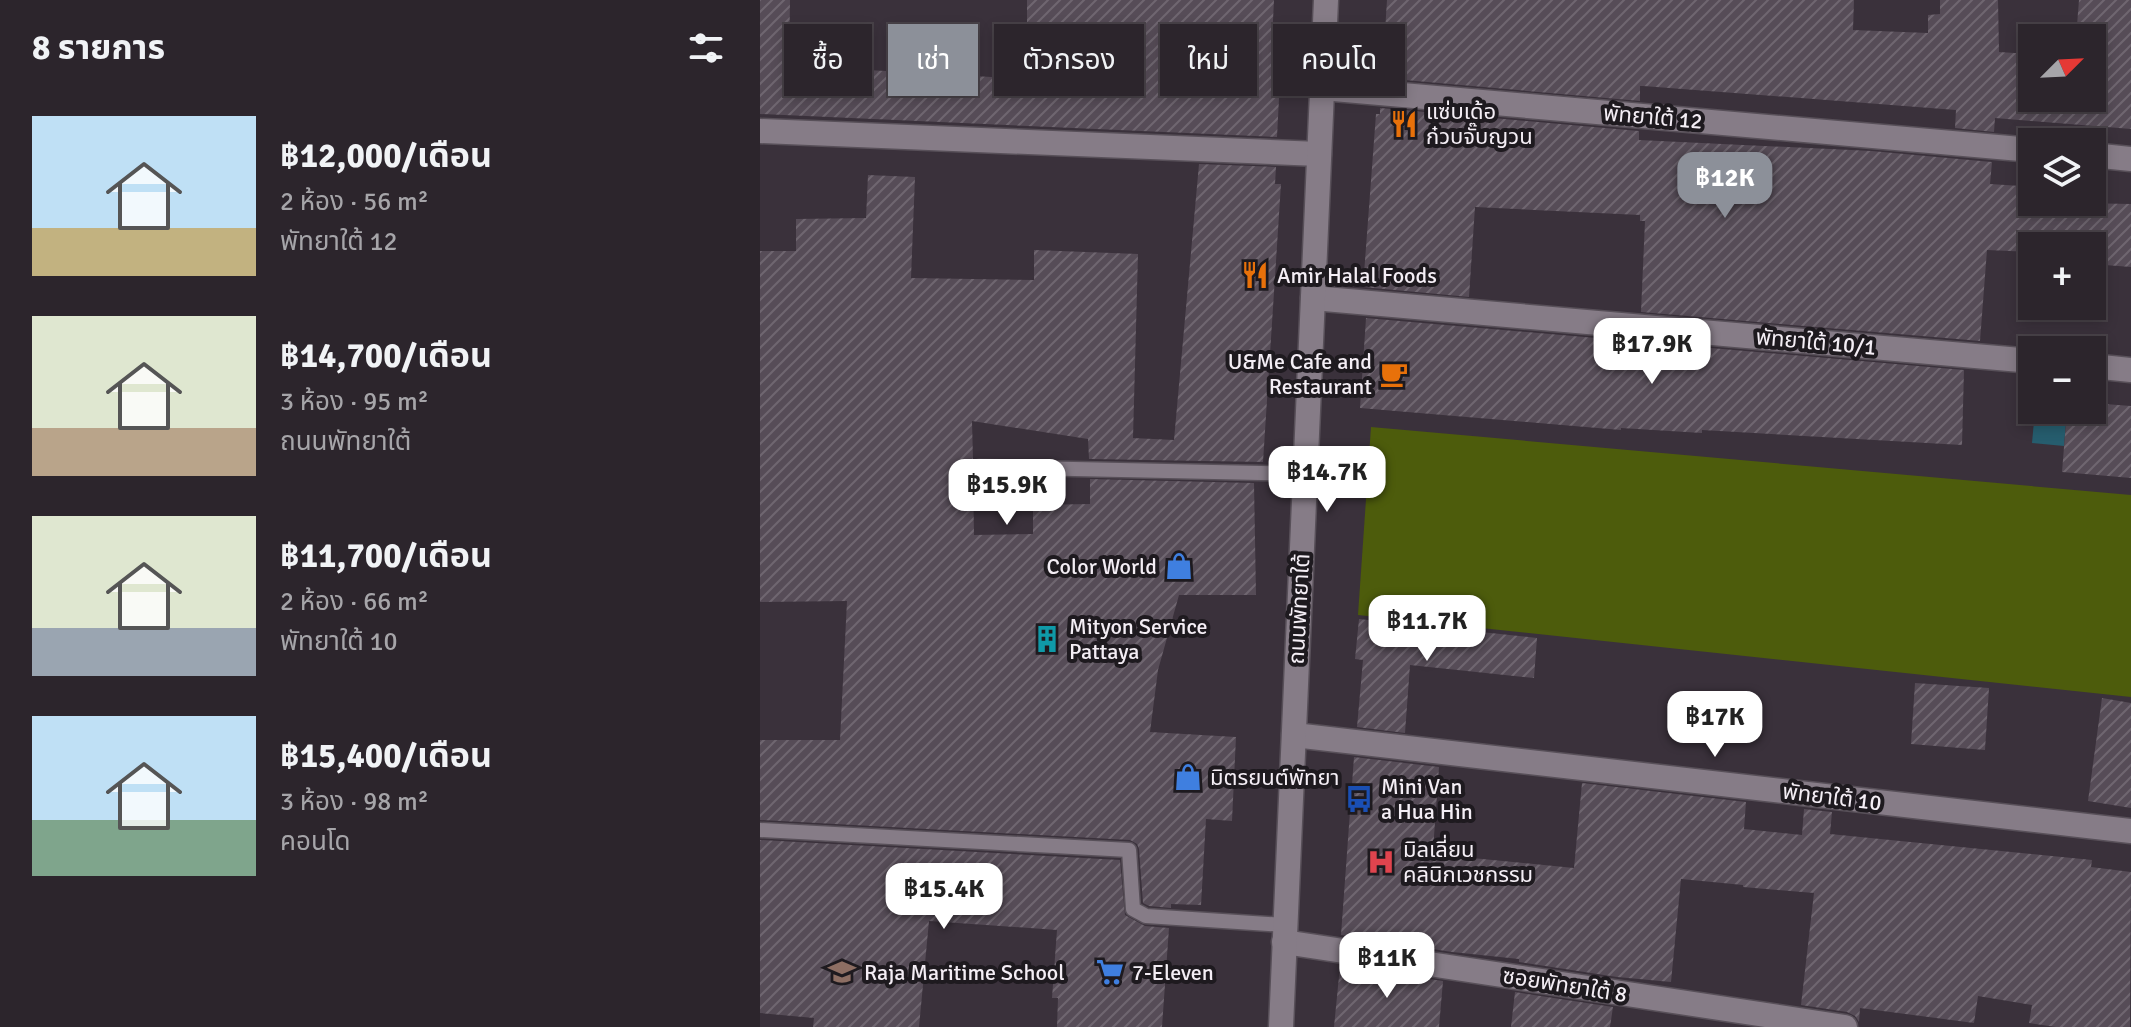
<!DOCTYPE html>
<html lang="th">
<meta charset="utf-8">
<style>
:root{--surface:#2c252c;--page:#342d34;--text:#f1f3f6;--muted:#a6a5a9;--line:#484248;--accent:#8c9099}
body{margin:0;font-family:Signika,"Noto Sans Thai",sans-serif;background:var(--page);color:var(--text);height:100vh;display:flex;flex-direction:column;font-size:30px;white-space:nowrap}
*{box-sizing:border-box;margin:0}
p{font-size:26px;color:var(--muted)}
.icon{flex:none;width:44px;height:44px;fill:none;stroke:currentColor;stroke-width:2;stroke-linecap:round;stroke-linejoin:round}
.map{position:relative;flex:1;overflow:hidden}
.sheet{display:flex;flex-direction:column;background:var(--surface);width:760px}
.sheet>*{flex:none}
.top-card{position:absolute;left:24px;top:24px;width:760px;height:72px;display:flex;gap:16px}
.needle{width:52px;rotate:66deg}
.tools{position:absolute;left:1258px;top:24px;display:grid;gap:16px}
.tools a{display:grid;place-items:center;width:88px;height:88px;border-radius:0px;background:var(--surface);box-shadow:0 4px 12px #0003,0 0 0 2px var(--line);font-size:40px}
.price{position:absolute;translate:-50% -68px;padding:0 18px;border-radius:16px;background:#fff;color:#222;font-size:26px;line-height:52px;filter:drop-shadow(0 2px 4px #0008)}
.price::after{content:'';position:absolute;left:50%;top:48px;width:24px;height:18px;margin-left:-12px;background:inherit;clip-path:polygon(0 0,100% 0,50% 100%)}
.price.on{background:var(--accent);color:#fff}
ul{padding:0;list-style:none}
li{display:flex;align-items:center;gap:24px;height:200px;padding:0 32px}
li span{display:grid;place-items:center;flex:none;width:224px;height:160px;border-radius:0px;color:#555}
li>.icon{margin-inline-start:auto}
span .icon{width:96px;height:96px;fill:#fffc;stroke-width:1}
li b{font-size:34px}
h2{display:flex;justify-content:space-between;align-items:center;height:96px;padding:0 32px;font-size:34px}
.chip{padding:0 28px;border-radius:0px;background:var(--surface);box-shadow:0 4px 12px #0003,0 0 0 2px var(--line);font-size:28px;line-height:72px}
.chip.on{background:var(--accent);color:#fff}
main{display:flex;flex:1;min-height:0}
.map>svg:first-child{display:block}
.grass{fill:#4d5c0c}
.water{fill:#265d6e}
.building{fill:url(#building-hatch)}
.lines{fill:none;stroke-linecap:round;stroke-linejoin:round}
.lane-casing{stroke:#585059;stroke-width:17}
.street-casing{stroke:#585059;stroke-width:27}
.secondary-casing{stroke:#585059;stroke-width:27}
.lane{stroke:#867c87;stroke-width:14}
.street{stroke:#867c87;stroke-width:24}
.secondary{stroke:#867c87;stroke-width:24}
.labels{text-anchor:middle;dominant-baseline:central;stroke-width:8;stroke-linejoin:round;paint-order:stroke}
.poi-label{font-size:22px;fill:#f4eef5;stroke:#1e1a1f;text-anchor:start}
.street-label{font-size:22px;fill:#f4eef5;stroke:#1e1a1f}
</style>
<main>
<section class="sheet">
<h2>8 รายการ<svg class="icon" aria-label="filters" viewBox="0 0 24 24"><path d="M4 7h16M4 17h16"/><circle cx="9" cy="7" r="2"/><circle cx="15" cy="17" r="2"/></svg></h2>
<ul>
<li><span style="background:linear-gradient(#bfe0f5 70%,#c2b280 0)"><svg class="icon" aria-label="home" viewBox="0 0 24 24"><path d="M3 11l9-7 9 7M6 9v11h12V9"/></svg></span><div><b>฿12,000/เดือน</b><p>2 ห้อง · 56 m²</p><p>พัทยาใต้ 12</p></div></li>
<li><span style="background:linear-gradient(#dfe7d0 70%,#b9a48a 0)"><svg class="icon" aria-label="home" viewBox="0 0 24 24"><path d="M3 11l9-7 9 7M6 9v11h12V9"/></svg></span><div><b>฿14,700/เดือน</b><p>3 ห้อง · 95 m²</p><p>ถนนพัทยาใต้</p></div></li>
<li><span style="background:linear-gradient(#dfe7d0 70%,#9aa5b1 0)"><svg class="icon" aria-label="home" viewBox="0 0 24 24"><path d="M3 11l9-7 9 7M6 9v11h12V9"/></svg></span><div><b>฿11,700/เดือน</b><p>2 ห้อง · 66 m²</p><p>พัทยาใต้ 10</p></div></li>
<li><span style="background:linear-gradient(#bfe0f5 65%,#7fa58c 0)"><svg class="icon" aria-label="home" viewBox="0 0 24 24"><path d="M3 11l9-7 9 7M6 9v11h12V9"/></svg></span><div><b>฿15,400/เดือน</b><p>3 ห้อง · 98 m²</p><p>คอนโด</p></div></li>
</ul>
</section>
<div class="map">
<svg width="1371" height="1027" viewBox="0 0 1371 1027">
<defs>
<pattern id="building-hatch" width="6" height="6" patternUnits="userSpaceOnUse" patternTransform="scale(2)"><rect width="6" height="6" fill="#564c57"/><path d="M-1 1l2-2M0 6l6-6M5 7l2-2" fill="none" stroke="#6f6670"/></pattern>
</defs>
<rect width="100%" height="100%" fill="#3a313b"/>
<polygon class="grass" points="611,427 1371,495 1371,697 598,615"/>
<polygon class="water" points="1275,410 1307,410 1304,446 1272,443"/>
<g class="building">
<polygon points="0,0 30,0 29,69 108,72 108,70 321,82 324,26 267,25 267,0 514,0 512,41 522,41 517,137 0,114"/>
<polygon points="627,0 1094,0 1093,30 1168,33 1168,15 1180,14 1180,0 1238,0 1239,52 1270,54 1268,98 1332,98 1332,38 1316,38 1319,0 1371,0 1371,129 1235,118 1234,132 1195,128 1196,110 883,86 880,86 880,101 622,78"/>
<polygon points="620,108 879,131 879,140 1112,151 1232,162 1230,184 1261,186 1260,197 1272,198 1272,202 1371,204 1371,267 1332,264 1332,246 1272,246 1272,252 1227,250 1220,341 881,312 885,221 880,221 880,215 715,207 709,297 603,287 616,114 620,114"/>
<polygon points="439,164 516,167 515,184 521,184 503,462 329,459 328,439 212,421 213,460 209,468 213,475 214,535 273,534 273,505 330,504 330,479 494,483 496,595 419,595 398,670 390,732 476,737 472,821 446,819 441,905 411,904 411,908 389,906 383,903 379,849 377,844 370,840 0,820 0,740 80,740 87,601 0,602 0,251 36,251 36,219 106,218 108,175 155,177 151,278 274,280 274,250 378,254 373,438 414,440"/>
<polygon points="606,318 1204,370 1202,445 942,430 942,433 861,428 861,430 600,408"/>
<polygon points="1332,403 1371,406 1371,478 1302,472 1307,410 1332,410"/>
<polygon points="599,619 777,638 774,678 650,665 645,733 597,727 603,660 595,659"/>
<polygon points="1155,683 1229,688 1225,750 1151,744"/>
<polygon points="1342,698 1371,703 1371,808 1328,801"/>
<polygon points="594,757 679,767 673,850 702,852 702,857 814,868 822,783 986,802 984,829 1042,835 1044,809 1072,812 1070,834 1332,860 1331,867 1371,872 1370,1027 1296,1027 1269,1023 1272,1005 1218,996 1214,1023 1100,1008 1099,1022 1095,1016 1087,1012 1041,1005 1054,893 983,887 983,885 921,879 911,982 857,977 759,962 759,959 692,952 581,935"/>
<polygon points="0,840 360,860 365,915 385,926 409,928 402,1027 297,1027 298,998 292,998 297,930 169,921 159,1027 53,1027 54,1018 0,1013"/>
<polygon points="580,966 683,981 679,1027 574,1027"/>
<polygon points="755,992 853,1007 850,1027 751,1027"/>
</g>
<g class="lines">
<g class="lane-casing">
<g id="lane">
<polyline points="219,467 545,474"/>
<polyline points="0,830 369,850 373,909 386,916 525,925"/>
</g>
</g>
<g class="street-casing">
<g id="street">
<polyline points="562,88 1272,150"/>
<polyline points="0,131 559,154"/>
<polyline points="1332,155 1371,159"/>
<polyline points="553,298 1272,361"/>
<polyline points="1332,366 1371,370"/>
<polyline points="534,735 1371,831"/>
<polyline points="524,942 1085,1027"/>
</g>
</g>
<g class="secondary-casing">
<polyline id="secondary" points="521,1027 566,0"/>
</g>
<use href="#lane" class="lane"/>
<use href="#street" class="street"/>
<use href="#secondary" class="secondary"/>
</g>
<defs>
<g id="restaurant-bare" transform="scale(2.16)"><path d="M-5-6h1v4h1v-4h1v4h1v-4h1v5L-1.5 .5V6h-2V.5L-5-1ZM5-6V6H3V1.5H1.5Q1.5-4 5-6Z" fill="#e8710a" stroke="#1e1a1f" stroke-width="2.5" paint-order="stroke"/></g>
<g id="cafe-bare" transform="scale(2.16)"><path d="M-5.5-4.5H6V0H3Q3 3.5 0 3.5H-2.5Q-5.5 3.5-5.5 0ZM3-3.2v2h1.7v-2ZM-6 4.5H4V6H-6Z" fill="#e8710a" stroke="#1e1a1f" stroke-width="2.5" paint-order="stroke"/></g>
<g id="shop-bare" transform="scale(2.16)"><path d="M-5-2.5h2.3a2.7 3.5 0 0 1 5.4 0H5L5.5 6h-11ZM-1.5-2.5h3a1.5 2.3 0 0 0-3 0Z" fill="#3f7fe0" stroke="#1e1a1f" stroke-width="2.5" paint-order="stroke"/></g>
<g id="building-bare" transform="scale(2.16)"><path d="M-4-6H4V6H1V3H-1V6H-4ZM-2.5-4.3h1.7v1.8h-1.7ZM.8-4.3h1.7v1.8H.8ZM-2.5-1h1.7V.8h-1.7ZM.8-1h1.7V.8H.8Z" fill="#0f9aa8" stroke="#1e1a1f" stroke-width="2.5" paint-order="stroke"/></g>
<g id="bus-bare" transform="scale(2.16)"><path d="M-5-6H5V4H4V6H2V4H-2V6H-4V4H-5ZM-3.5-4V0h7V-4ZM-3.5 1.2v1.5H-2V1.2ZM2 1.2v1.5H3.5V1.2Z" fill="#1a4fb4" stroke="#1e1a1f" stroke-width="2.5" paint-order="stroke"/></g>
<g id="hospital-bare" transform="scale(2.16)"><path d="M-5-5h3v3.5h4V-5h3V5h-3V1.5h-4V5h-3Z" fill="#e0444e" stroke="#1e1a1f" stroke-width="2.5" paint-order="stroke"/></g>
<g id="school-bare" transform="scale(2.16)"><path d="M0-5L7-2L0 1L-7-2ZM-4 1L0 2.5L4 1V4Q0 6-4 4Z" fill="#8d6e63" stroke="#1e1a1f" stroke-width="2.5" paint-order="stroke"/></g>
<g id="supermarket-bare" transform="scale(2.16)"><path d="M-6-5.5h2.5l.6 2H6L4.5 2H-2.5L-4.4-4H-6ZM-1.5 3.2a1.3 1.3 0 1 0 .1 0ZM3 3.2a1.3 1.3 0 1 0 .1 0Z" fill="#3f7fe0" stroke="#1e1a1f" stroke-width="2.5" paint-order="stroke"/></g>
</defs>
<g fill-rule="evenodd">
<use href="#restaurant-bare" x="644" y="124"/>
<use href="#restaurant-bare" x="495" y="275"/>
<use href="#cafe-bare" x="634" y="374"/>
<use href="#shop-bare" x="419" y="566"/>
<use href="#building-bare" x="287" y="639"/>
<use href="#shop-bare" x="428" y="777"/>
<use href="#bus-bare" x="599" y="799"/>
<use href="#hospital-bare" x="621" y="862"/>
<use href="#school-bare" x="82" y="972"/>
<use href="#supermarket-bare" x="350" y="972"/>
</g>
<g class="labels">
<g class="poi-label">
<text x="666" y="111">แซ่บเด้อ<tspan x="666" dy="25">ก๋วบจั๊บญวน</tspan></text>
<text x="517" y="275">Amir Halal Foods</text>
<text x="612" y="361" text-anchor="end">U&amp;Me Cafe and<tspan x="612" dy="25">Restaurant</tspan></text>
<text x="397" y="566" text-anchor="end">Color World</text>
<text x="309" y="626">Mityon Service<tspan x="309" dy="25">Pattaya</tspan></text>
<text x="450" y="777">มิตรยนต์พัทยา</text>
<text x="621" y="786">Mini Van<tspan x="621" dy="25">a Hua Hin</tspan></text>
<text x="643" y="849">มิลเลี่ยน<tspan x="643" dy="25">คลินิกเวชกรรม</tspan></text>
<text x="104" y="972">Raja Maritime School</text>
<text x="372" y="972">7-Eleven</text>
</g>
<g class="street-label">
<text transform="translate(893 117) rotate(5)">พัทยาใต้ 12</text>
<text transform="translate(1056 342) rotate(5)">พัทยาใต้ 10/1</text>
<text transform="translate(539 609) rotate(-87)">ถนนพัทยาใต้</text>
<text transform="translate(1072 797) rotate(7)">พัทยาใต้ 10</text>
<text transform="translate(805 985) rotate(9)">ซอยพัทยาใต้ 8</text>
</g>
</g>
</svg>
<div class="tools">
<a><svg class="needle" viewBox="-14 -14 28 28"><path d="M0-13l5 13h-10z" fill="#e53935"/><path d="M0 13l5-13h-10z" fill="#a6a5a9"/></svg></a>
<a><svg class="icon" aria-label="layers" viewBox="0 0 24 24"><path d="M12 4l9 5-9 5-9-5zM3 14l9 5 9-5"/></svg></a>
<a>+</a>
<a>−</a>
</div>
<b class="price on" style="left:965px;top:220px">฿12K</b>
<b class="price" style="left:892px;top:386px">฿17.9K</b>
<b class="price" style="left:567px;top:514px">฿14.7K</b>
<b class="price" style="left:247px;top:527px">฿15.9K</b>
<b class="price" style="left:667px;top:663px">฿11.7K</b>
<b class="price" style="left:955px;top:759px">฿17K</b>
<b class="price" style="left:184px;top:931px">฿15.4K</b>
<b class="price" style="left:627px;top:1000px">฿11K</b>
<div class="top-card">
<a class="chip">ซื้อ</a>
<a class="chip on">เช่า</a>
<a class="chip">ตัวกรอง</a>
<a class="chip">ใหม่</a>
<a class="chip">คอนโด</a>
</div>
</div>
</main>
